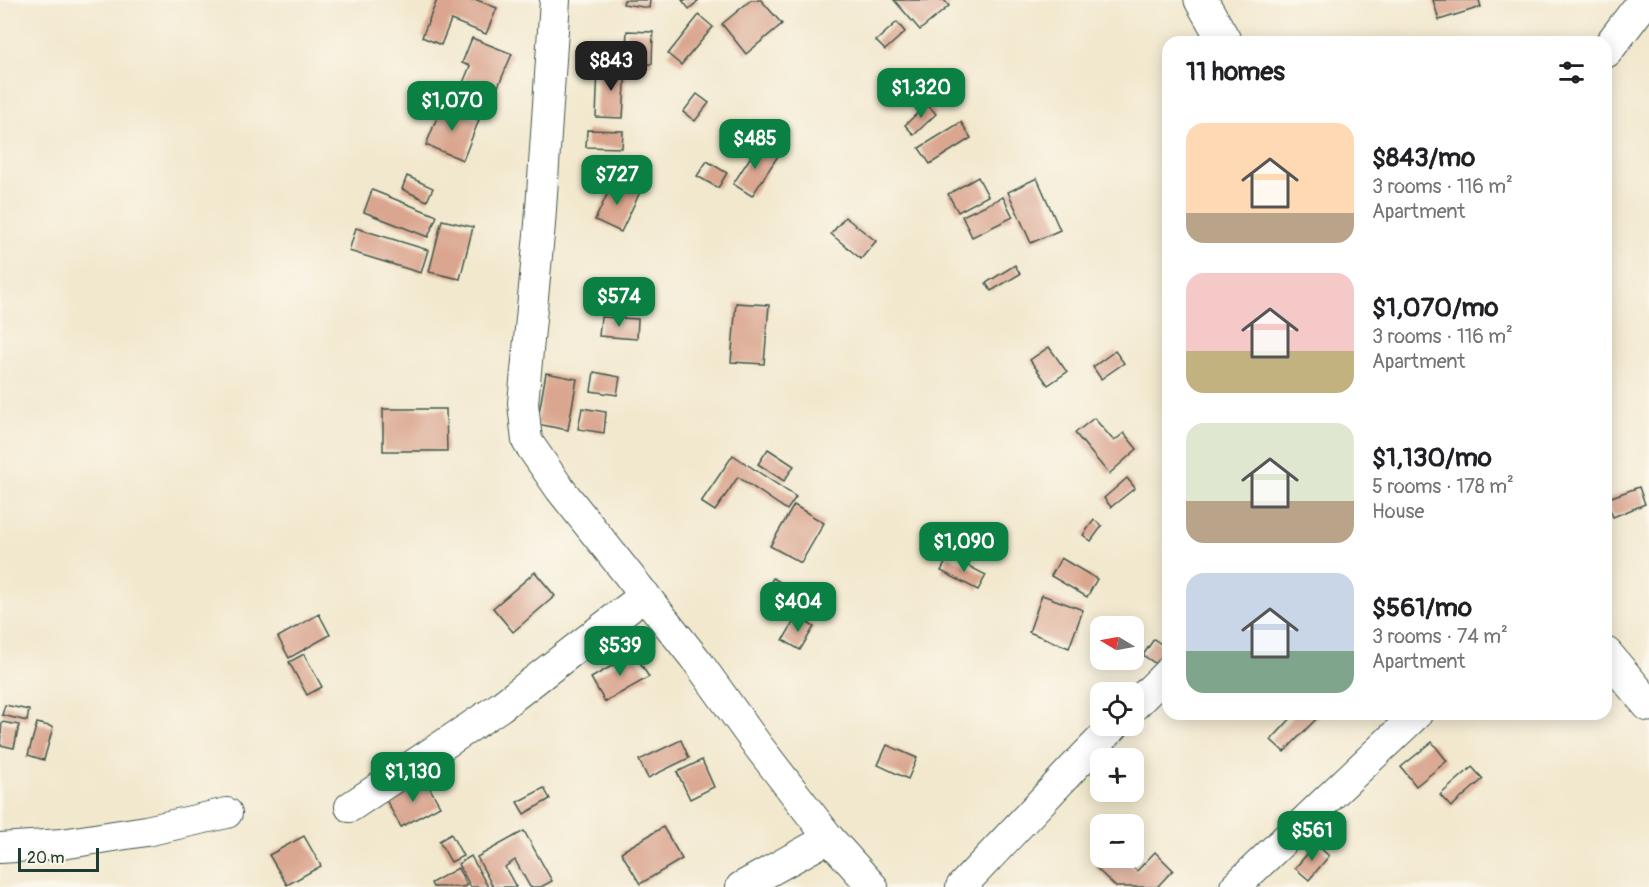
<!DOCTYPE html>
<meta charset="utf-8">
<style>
:root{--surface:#fff;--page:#f6f6f6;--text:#202124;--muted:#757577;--accent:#0b8043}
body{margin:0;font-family:Pangolin,sans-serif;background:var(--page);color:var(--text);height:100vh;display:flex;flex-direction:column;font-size:22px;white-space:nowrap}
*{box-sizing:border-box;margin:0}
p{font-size:20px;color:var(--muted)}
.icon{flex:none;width:33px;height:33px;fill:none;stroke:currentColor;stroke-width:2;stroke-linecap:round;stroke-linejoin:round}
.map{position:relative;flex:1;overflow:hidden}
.panel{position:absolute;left:1162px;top:36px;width:450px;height:684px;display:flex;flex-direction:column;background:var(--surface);border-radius:18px;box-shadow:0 3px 15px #0003}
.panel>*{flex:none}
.needle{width:39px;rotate:280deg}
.controls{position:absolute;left:1090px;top:616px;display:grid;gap:12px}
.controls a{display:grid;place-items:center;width:54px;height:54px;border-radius:12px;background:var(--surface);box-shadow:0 3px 15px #0003;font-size:30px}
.scale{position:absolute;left:18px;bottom:15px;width:81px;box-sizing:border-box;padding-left:6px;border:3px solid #1f3d34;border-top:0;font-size:16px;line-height:21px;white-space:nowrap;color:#1f3d34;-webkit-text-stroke:4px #fbf7ec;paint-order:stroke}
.price{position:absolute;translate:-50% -51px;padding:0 14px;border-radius:12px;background:var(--accent);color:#fff;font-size:20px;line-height:39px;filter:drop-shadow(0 2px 3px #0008)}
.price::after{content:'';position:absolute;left:50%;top:36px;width:18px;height:14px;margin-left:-9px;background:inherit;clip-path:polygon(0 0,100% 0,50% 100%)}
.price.selected{background:#222;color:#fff}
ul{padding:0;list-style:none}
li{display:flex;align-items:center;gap:18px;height:150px;padding:0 24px}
li span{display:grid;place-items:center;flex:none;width:168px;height:120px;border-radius:18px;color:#555}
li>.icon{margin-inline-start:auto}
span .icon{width:72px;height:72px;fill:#fffc;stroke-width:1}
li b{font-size:26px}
h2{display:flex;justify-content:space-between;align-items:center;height:72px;padding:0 24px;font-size:26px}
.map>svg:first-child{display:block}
.building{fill:#daa68f}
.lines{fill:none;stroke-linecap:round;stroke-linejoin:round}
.street-casing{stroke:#3f574b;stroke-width:32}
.secondary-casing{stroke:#3f574b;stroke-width:35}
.street{stroke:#fff;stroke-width:30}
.secondary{stroke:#fff;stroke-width:33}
</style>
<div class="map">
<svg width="1649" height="887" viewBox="0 0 1649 887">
<rect width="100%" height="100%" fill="#fbf7ec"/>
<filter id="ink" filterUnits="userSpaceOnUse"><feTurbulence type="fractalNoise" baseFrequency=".0167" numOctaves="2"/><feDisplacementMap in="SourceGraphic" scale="12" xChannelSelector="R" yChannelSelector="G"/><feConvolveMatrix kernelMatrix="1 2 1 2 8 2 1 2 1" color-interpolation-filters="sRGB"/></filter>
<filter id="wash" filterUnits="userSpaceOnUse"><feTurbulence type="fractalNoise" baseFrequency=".008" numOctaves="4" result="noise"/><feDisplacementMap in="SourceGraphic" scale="24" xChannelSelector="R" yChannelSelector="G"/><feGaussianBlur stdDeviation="1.35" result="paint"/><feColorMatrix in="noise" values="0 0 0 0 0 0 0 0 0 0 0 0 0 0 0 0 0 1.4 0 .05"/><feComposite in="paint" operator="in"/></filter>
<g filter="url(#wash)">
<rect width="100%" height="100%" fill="#f2e8ce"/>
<g id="blocks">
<g class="building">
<polygon points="437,0 477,0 497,8 486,34 451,20 441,45 422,37"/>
<polygon points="624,0 650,0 649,8 623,4"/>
<polygon points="682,0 699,0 689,9"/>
<polygon points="751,0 761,0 782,24 746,54 722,24"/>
<polygon points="894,0 944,0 949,6 920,30"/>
<polygon points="1433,0 1479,0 1481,7 1439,20"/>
<polygon points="699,15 713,27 681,65 668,54"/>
<polygon points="897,22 905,32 885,50 876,41"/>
<polygon points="627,31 653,32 652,64 625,64"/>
<polygon points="472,38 512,54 491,103 460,90 470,66 462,63"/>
<polygon points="598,66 626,68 623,118 596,117"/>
<polygon points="697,94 709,103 695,121 683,112"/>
<polygon points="927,104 936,114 914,135 905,125"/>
<polygon points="442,105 479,120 463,160 426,145"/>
<polygon points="961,122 971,138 930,164 919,148"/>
<polygon points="587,130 623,131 622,148 586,147"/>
<polygon points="759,144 778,156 752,196 733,184"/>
<polygon points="707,161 727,173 718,188 697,176"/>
<polygon points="407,176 433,188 427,201 402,189"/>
<polygon points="978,177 988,196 958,212 948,194"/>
<polygon points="1037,178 1060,230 1031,243 1008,192"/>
<polygon points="614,180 640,192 621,232 595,220"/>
<polygon points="372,190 437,216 428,237 364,212"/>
<polygon points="1003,197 1013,217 972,237 962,216"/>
<polygon points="845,217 876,241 861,259 831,234"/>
<polygon points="442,220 473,227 460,279 429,272"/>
<polygon points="356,228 428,250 421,273 349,251"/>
<polygon points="1015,265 1020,274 991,291 986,283"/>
<polygon points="736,303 769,305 764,364 731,362"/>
<polygon points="601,317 638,319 637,339 599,336"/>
<polygon points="1049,347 1067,372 1048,385 1030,360"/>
<polygon points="1115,351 1124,363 1101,379 1093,367"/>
<polygon points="594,372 620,377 617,395 591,391"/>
<polygon points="546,373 577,379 568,430 537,424"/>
<polygon points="582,408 606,412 604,433 578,429"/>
<polygon points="383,409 446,409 447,451 383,451"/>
<polygon points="1094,418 1114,441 1124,433 1137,449 1109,474 1075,433"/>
<polygon points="768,449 794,466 784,481 758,464"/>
<polygon points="733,455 796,497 787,510 738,477 715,511 701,502"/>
<polygon points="1127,478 1135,488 1111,507 1104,498"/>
<polygon points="1639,487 1645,504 1613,517 1606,499"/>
<polygon points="794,505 824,523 801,563 770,546"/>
<polygon points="1094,520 1102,526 1091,541 1083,535"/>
<polygon points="949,556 986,575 978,590 941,571"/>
<polygon points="1061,558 1097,579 1087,597 1051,576"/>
<polygon points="535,572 555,596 513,632 493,608"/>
<polygon points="773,578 785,585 777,599 765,592"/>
<polygon points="1042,595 1083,610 1069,648 1029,632"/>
<polygon points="319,614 330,635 289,658 278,637"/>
<polygon points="797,616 814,627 800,650 783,640"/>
<polygon points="1154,639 1168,649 1156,664 1143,655"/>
<polygon points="634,653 649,677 605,702 591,678"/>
<polygon points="304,654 322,687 307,695 289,662"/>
<polygon points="5,705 29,710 27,721 2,715"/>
<polygon points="1295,714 1321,714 1284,752 1271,740"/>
<polygon points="2,722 19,725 14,748 0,745"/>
<polygon points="37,723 53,727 44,760 28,755"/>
<polygon points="681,740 689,758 648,778 639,760"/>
<polygon points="1432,742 1447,761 1416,786 1401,767"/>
<polygon points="887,745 917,758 908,779 878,765"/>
<polygon points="702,760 714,787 690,799 677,772"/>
<polygon points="1472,767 1483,779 1451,807 1440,795"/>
<polygon points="424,778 440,806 401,827 386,800"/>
<polygon points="544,788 550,799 524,814 517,802"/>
<polygon points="663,827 682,859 640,884 621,852"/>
<polygon points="524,831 552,881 541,887 530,887 515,860 505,867 516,887 493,887 477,857"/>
<polygon points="451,834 463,856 451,862 439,841"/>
<polygon points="304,836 321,866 287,885 269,855"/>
<polygon points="1316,844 1329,856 1309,880 1295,868"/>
<polygon points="1155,852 1173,870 1157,887 1116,887 1095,867 1104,858 1123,858 1137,871"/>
<polygon points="471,856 488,887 471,887 458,864"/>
<polygon points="458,868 467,885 463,887 433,887 431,883"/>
</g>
</g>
</g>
<g filter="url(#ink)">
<use href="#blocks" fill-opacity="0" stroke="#3f574b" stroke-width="1.5"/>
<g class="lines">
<g class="street-casing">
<g id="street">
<polyline points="555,0 540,224 523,403 527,441 560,489 697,661 758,746 829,838 873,887"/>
<polyline points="1134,706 1168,672"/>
<polyline points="350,807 500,707 645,595"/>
<polyline points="0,848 62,844 146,831 227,813"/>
<polyline points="741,887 829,838"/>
<polyline points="961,887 1074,767 1114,726"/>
<polyline points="1235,887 1417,714"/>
</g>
</g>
<g class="secondary-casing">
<g id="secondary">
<polyline points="1201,0 1225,42"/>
<polyline points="1606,51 1645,0"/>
<polyline points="1606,654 1649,705"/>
</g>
</g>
<use href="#street" class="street"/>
<use href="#secondary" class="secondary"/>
</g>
</g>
</svg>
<div class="controls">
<a><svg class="needle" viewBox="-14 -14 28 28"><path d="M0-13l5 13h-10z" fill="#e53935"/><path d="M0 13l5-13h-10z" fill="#757577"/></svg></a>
<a><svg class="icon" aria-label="locate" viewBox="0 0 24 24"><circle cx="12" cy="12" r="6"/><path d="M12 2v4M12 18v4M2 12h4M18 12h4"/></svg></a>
<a>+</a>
<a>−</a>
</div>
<div class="scale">20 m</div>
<b class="price selected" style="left:611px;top:92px">$843</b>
<b class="price" style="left:921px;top:119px">$1,320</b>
<b class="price" style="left:452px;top:132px">$1,070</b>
<b class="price" style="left:755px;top:170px">$485</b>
<b class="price" style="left:617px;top:206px">$727</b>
<b class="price" style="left:619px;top:328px">$574</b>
<b class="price" style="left:964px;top:573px">$1,090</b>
<b class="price" style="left:798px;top:633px">$404</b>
<b class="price" style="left:620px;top:677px">$539</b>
<b class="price" style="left:413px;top:803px">$1,130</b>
<b class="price" style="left:1312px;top:862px">$561</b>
<section class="panel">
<h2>11 homes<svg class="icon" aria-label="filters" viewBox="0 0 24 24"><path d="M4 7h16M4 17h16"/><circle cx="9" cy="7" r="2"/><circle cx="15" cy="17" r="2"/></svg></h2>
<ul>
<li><span style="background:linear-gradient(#ffd9b3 75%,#b9a48a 0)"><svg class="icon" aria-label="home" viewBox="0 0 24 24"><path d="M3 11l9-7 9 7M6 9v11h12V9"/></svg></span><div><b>$843/mo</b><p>3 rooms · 116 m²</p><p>Apartment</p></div></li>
<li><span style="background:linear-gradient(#f6c9c9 65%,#c2b280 0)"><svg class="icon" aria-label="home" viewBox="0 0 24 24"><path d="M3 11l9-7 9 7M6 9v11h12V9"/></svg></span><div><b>$1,070/mo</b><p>3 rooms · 116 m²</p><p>Apartment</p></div></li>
<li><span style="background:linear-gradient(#dfe7d0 65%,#b9a48a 0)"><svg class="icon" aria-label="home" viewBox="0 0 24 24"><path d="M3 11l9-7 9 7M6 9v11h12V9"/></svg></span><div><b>$1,130/mo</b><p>5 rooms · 178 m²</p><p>House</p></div></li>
<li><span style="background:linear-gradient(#c9d6e8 65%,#7fa58c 0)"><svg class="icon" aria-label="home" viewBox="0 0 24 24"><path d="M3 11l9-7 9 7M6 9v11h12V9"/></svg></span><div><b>$561/mo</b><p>3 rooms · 74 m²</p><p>Apartment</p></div></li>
</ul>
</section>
</div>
